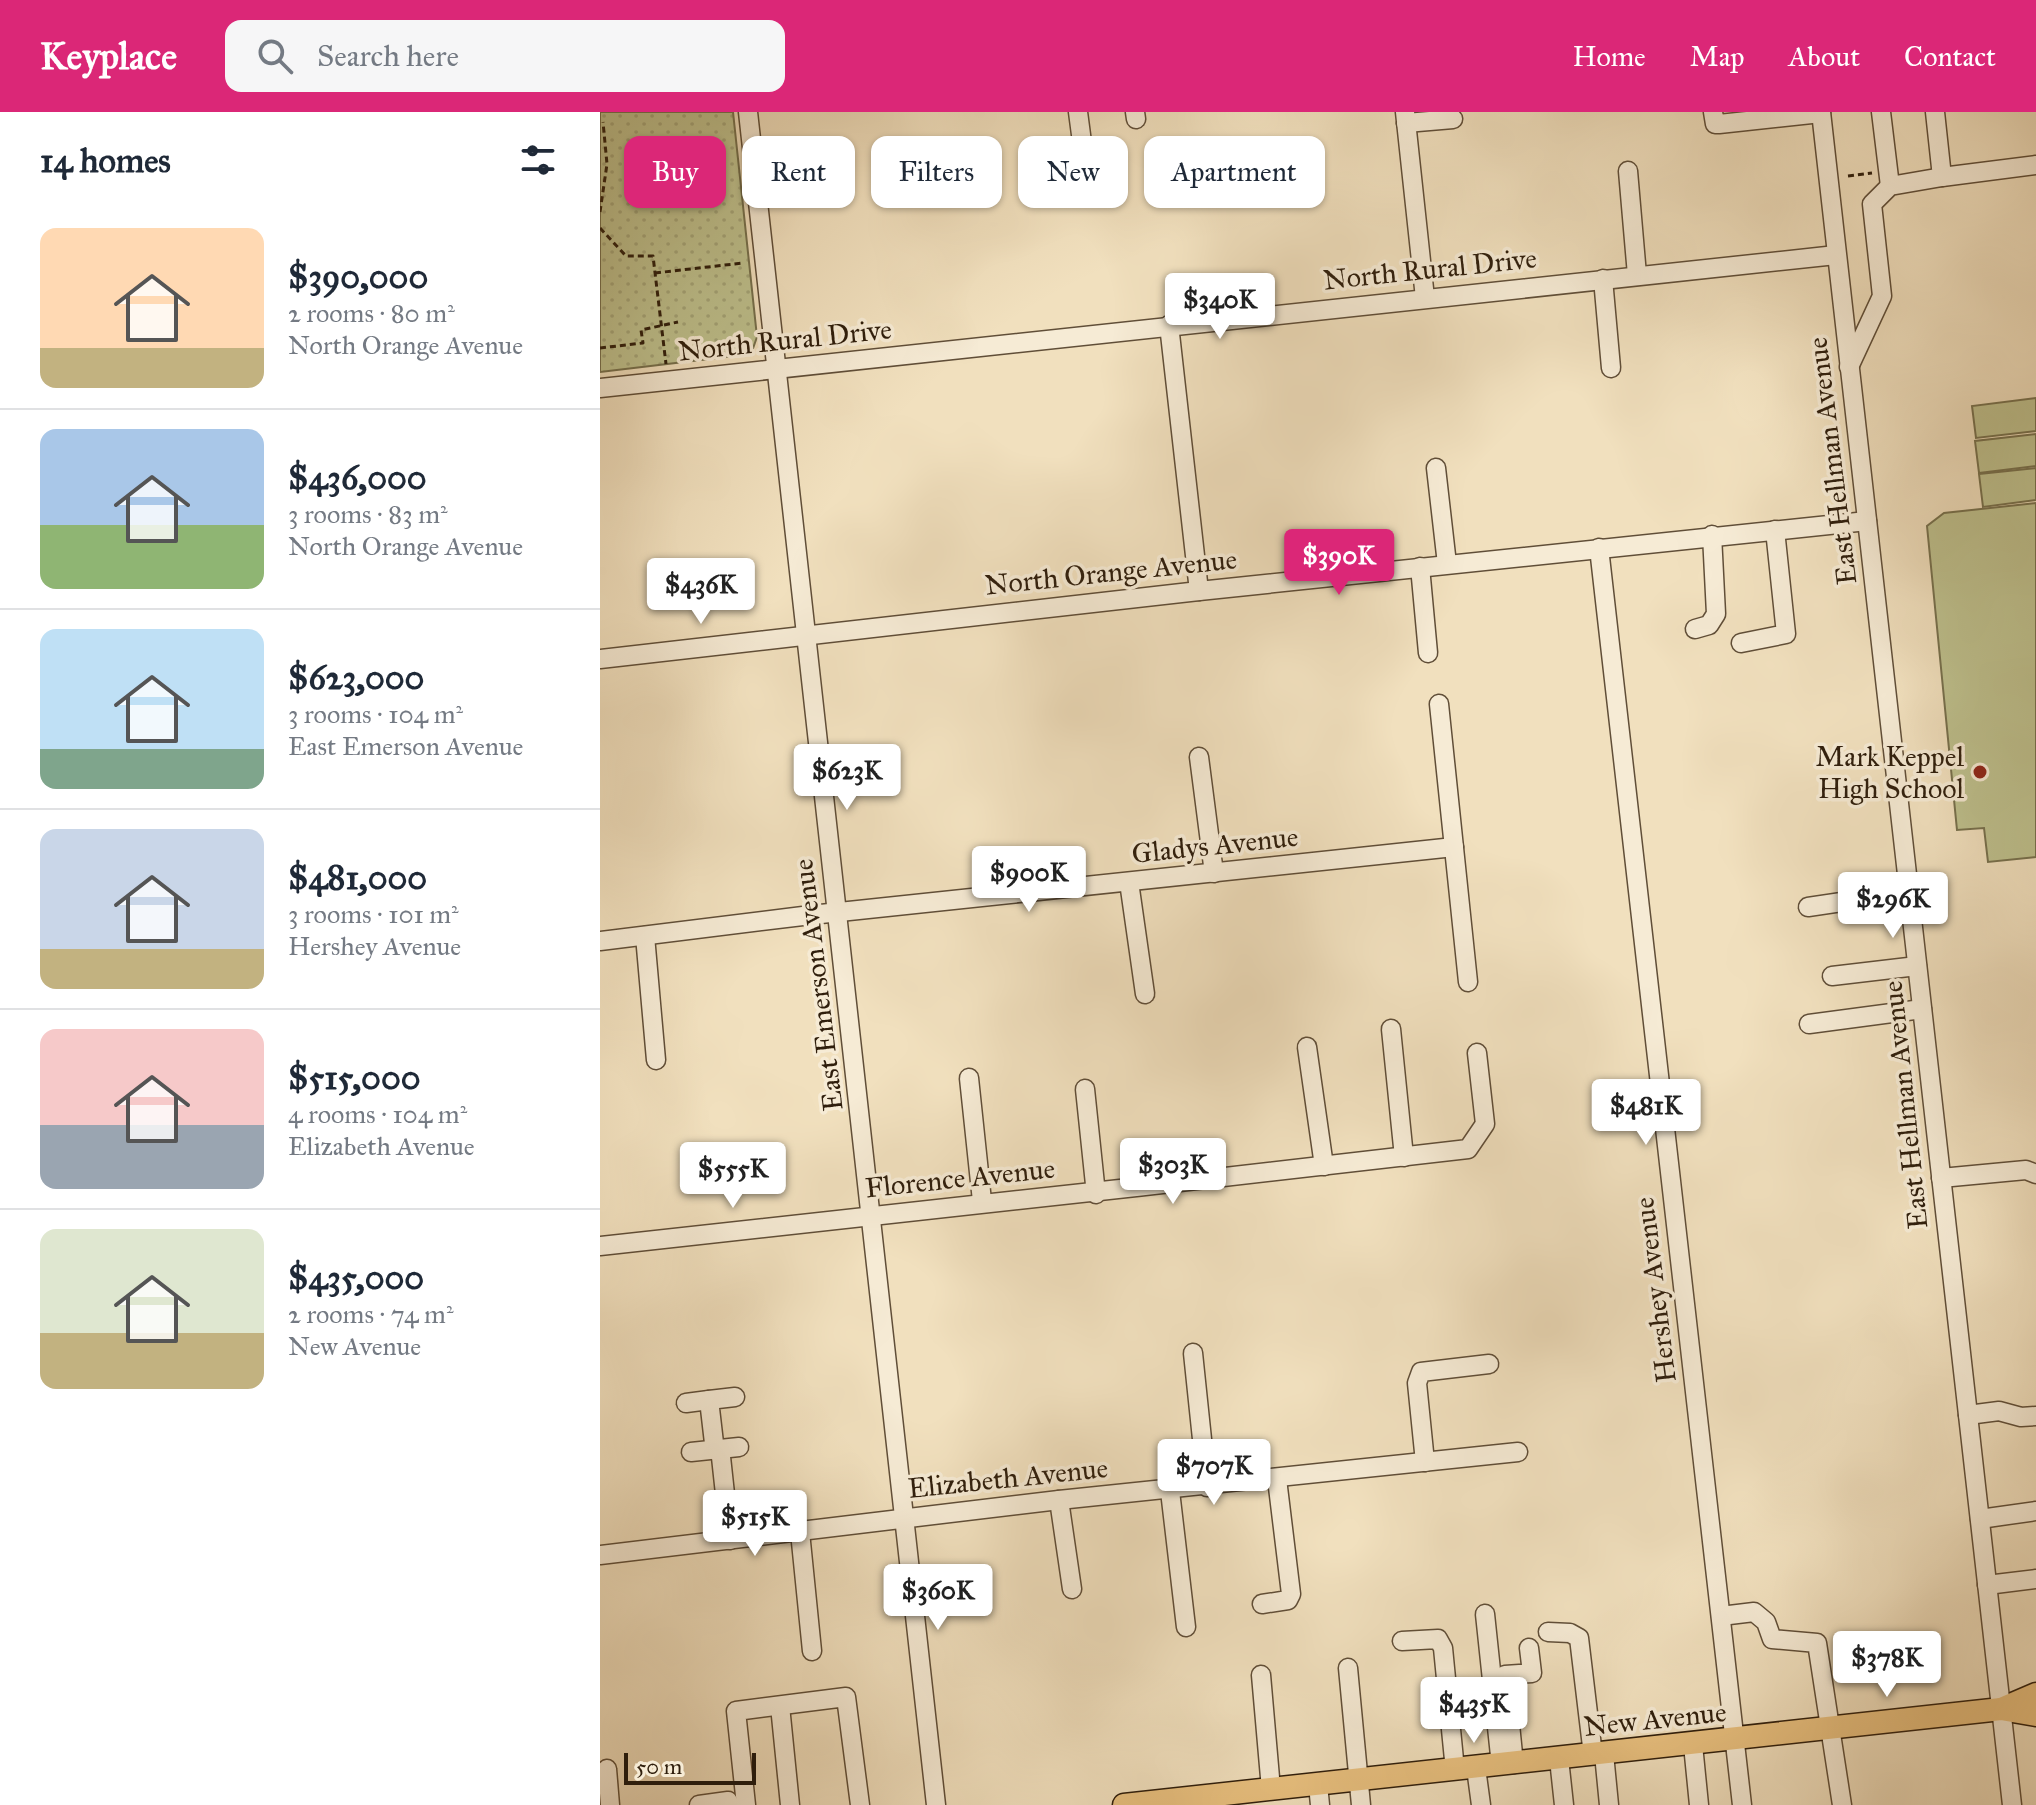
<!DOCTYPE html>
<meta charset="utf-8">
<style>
:root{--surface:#fff;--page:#f6f6f7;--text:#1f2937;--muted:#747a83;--line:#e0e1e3;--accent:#db2777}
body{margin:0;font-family:"IM FELL Great Primer",serif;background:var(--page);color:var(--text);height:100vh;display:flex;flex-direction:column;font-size:30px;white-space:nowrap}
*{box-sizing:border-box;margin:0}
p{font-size:26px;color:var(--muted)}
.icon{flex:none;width:44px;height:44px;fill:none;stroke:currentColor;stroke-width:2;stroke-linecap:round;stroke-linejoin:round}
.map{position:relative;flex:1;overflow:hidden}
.details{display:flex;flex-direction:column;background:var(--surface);width:600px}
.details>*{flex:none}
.guide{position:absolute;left:24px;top:24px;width:760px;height:72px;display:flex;gap:16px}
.scale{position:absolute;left:24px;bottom:20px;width:132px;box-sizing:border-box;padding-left:8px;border:4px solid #2f1e0c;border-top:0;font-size:22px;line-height:28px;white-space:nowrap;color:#2f1e0c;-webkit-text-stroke:6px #f6ebd5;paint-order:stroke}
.price{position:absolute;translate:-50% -68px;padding:0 18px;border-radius:8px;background:#fff;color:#222;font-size:26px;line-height:52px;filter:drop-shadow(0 2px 4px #0008)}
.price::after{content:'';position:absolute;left:50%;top:48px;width:24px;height:18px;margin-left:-12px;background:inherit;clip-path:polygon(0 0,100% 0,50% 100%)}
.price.selected{background:var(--accent);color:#fff}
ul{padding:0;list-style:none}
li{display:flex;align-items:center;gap:24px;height:200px;padding:0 40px}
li+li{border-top:2px solid var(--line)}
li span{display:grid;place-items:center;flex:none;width:224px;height:160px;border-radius:16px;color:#555}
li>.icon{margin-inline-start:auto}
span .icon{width:96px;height:96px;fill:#fffc;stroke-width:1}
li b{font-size:34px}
h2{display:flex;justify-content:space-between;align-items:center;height:96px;padding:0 40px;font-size:34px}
.pill{padding:0 28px;border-radius:16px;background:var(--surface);box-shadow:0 2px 6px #0004;font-size:28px;line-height:72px}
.pill.selected{background:var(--accent);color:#fff}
header{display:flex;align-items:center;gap:48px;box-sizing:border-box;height:112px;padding:0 40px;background:var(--accent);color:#fff}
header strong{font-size:38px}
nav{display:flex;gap:44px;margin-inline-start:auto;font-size:28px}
.search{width:560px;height:72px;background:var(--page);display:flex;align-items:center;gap:20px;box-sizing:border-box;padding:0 28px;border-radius:16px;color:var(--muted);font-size:30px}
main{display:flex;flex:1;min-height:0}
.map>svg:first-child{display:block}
.grass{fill:#bec18e;stroke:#76704d;stroke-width:2}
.park{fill:url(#park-dots);stroke:#76704d;stroke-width:2}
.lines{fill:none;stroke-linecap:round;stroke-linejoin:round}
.minor-casing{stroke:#604e38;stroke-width:21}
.major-casing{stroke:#2f1e0c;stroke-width:25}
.path{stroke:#2f1e0c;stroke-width:3;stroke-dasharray:6 4;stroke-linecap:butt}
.minor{stroke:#f6ebd5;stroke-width:18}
.major{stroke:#e8c07f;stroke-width:22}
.poi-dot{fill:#8f2418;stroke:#f6ebd5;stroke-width:3}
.labels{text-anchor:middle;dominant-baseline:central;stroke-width:7;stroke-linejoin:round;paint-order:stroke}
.street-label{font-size:28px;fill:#2f1e0c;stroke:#f6ebd5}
.poi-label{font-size:28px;fill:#2f1e0c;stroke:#f6ebd5;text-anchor:end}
</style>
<header>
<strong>Keyplace</strong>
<div class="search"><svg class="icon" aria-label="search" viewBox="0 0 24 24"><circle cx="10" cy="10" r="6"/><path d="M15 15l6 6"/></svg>Search here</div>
<nav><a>Home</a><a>Map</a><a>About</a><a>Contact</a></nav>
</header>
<main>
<section class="details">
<h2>14 homes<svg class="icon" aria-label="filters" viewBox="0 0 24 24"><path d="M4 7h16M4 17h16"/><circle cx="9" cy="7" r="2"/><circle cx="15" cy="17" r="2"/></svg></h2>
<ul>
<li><span style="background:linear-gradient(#ffd9b3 75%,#c2b280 0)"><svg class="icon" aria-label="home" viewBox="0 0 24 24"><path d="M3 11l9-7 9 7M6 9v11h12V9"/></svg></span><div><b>$390,000</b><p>2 rooms · 80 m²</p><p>North Orange Avenue</p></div></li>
<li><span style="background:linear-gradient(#a9c7e8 60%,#8fb573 0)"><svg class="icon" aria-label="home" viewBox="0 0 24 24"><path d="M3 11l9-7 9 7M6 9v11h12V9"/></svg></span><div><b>$436,000</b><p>3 rooms · 83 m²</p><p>North Orange Avenue</p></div></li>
<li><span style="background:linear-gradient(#bfe0f5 75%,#7fa58c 0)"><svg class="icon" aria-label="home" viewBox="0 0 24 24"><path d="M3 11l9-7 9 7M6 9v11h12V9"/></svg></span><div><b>$623,000</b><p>3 rooms · 104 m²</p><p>East Emerson Avenue</p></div></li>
<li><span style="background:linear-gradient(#c9d6e8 75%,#c2b280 0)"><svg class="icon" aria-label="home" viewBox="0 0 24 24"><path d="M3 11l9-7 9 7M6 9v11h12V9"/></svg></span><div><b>$481,000</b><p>3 rooms · 101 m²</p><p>Hershey Avenue</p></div></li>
<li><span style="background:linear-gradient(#f6c9c9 60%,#9aa5b1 0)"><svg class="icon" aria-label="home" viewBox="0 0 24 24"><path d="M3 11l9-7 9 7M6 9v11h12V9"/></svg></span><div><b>$515,000</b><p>4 rooms · 104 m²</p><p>Elizabeth Avenue</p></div></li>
<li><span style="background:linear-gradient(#dfe7d0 65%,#c2b280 0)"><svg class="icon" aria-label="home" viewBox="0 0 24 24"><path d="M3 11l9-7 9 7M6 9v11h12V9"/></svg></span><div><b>$435,000</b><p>2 rooms · 74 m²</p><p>New Avenue</p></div></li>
</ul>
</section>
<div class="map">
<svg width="1436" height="1693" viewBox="0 0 1436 1693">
<defs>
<pattern id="park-dots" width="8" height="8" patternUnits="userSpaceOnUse" patternTransform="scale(2)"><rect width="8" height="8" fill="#bec18e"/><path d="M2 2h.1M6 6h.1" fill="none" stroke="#a4a579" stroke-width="1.8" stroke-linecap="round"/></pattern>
</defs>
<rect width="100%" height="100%" fill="#f1e0be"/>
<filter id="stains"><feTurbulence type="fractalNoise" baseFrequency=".0025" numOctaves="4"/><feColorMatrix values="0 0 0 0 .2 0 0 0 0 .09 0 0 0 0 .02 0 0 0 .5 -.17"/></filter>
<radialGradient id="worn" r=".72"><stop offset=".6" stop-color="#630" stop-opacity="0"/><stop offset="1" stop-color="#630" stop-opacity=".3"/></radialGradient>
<g class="grass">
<polygon points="1436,286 1436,319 1376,326 1372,294"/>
<polygon points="1436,322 1436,354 1379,361 1375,329"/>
<polygon points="1436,356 1436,388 1383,395 1379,362"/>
<polygon points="1436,391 1436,745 1388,750 1384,716 1357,718 1327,414 1344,401"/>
</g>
<polygon class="park" points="0,0 133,0 157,225 151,242 0,260"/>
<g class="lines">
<g class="minor-casing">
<g id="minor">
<polyline points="148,0 336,1693"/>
<polyline points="535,0 536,7"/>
<polyline points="805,0 825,186"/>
<polyline points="1113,0 1115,12 1119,12 1221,1"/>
<polyline points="1221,0 1412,1693"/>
<polyline points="1281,0 1290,74"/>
<polyline points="806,11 853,7"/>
<polyline points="1028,59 1037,163"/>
<polyline points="466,64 481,62 485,53 478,0"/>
<polyline points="1342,65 1436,53"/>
<polyline points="1003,167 1011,256"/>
<polyline points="569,213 599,479"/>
<polyline points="1249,255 1282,184 1272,92 1290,74 1342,65 1335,0"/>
<polyline points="0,276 1236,143"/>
<polyline points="836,356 847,452"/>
<polyline points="999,436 1142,1693"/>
<polyline points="820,455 828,541"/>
<polyline points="1095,517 1109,513 1116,502 1112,423"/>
<polyline points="1141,531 1186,522 1175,418"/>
<polyline points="0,547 599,479 1267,409"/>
<polyline points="839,592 868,870"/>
<polyline points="599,645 614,761"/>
<polyline points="529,770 545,882"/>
<polyline points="1208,795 1309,780"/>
<polyline points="45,824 56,948"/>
<polyline points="0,829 211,803 854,735"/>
<polyline points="1232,864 1317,854"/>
<polyline points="1209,912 1322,897"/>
<polyline points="791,917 804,1045"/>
<polyline points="707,935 724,1054"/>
<polyline points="369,966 382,1089"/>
<polyline points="485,977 496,1082"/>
<polyline points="1005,1006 1063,999"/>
<polyline points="1341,1066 1426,1058 1436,1062"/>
<path d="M0,1134C289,1101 579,1072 868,1037L885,1012L877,941"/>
<polyline points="593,1241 607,1375"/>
<polyline points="86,1291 109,1288"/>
<polyline points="1368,1303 1399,1299 1421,1305 1436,1304"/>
<polyline points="91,1340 139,1335"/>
<polyline points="825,1350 817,1271 821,1260 889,1252"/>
<polyline points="570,1379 586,1515"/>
<polyline points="459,1388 472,1477"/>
<polyline points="1380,1407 1436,1399"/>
<polyline points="200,1420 212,1539"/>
<polyline points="130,1428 121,1345 114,1331 109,1288 135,1285"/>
<polyline points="0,1443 459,1388 918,1340"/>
<polyline points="1387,1473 1436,1467"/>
<polyline points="662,1492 688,1488 691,1482 677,1367"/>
<polyline points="885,1502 901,1653"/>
<polyline points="1121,1504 1154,1500 1166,1510 1172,1527 1217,1531 1242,1693"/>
<polyline points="948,1520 970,1521 979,1526 993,1643"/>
<polyline points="802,1529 838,1527 843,1536 855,1658"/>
<polyline points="748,1556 761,1693"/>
<polyline points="661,1563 671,1677"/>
<polyline points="180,1594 190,1693"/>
<polyline points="1093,1633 1099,1693"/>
<polyline points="1004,1642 1009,1693"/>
<polyline points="959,1647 964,1693"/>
<polyline points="914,1652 905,1563 932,1561 929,1536"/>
<polyline points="876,1656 881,1693"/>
<polyline points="7,1657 10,1693"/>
<polyline points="718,1673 720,1693"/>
<polyline points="99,1693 128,1689 130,1693"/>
<polyline points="146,1693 136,1599 246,1585 260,1693"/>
</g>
</g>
<g class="major-casing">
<g id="major">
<polyline points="1401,1597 1436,1582"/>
<polyline points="524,1693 1401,1597 1436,1603"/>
</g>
</g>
<g class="path">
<polyline points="1248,64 1272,61"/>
<polyline points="0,100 7,52 3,10"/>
<polyline points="0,116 26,144 53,144 66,252"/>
<polyline points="55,161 143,151"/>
<polyline points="0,236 43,231 41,218 78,210"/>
</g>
<use href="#minor" class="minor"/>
<use href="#major" class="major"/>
</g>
<circle class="poi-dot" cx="1380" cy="660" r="8"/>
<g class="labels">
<g class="street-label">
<text transform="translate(830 157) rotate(-6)">North Rural Drive</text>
<text transform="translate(185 228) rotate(-6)">North Rural Drive</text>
<text transform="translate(1232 349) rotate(-97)">East Hellman Avenue</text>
<text transform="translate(511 460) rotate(-6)">North Orange Avenue</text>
<text transform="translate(615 733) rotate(-6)">Gladys Avenue</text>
<text transform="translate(218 873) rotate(-97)">East Emerson Avenue</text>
<text transform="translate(1305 993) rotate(-96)">East Hellman Avenue</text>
<text transform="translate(360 1066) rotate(-6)">Florence Avenue</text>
<text transform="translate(1055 1178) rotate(-97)">Hershey Avenue</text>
<text transform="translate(408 1366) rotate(-6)">Elizabeth Avenue</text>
<text transform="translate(1055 1607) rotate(-6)">New Avenue</text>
</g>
<g class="poi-label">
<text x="1364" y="644">Mark Keppel<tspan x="1364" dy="32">High School</tspan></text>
</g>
</g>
<rect width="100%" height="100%" filter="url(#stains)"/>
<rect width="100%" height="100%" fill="url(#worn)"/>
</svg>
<div class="scale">50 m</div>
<b class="price" style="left:620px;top:229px">$340K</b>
<b class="price selected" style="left:739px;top:485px">$390K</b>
<b class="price" style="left:101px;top:514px">$436K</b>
<b class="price" style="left:247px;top:700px">$623K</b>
<b class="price" style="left:429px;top:802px">$900K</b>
<b class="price" style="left:1293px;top:828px">$296K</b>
<b class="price" style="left:1046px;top:1035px">$481K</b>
<b class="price" style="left:573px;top:1094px">$303K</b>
<b class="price" style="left:133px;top:1098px">$555K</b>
<b class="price" style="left:614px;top:1395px">$707K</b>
<b class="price" style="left:155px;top:1446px">$515K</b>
<b class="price" style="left:338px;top:1520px">$360K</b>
<b class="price" style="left:1287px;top:1587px">$378K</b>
<b class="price" style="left:874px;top:1633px">$435K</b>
<div class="guide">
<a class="pill selected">Buy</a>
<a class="pill">Rent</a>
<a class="pill">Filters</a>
<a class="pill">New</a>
<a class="pill">Apartment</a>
</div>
</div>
</main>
